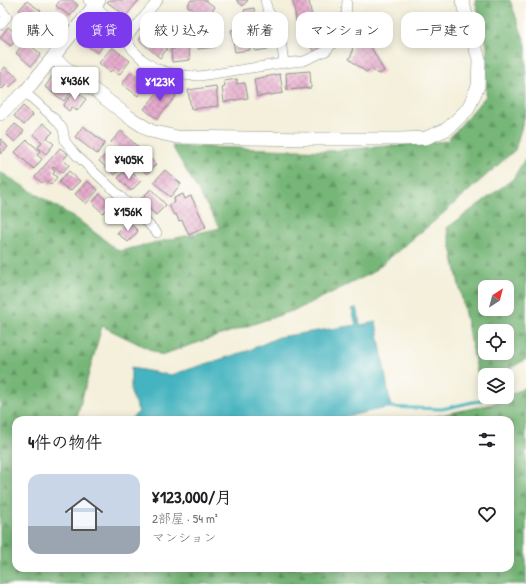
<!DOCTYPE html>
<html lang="ja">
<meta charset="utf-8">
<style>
:root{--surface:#fff;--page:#f6f6f6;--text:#202124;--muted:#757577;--line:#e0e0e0;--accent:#7c3aed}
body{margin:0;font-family:"Patrick Hand","Klee One",sans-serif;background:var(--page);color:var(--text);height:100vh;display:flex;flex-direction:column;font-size:15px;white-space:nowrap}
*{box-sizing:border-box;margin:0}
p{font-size:13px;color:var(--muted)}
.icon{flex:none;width:22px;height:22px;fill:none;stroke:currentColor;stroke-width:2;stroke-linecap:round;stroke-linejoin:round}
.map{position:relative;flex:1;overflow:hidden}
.details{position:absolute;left:12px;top:416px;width:502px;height:156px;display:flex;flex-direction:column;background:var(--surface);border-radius:12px;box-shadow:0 2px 10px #0003}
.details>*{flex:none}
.guide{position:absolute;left:12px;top:12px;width:502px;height:36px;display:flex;gap:8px}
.needle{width:26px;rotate:36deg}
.controls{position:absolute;left:478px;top:280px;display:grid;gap:8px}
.controls a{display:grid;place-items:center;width:36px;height:36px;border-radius:8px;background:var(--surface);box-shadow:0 2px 10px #0003;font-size:20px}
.price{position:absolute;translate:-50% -34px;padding:0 9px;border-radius:4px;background:#fff;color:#222;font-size:13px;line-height:26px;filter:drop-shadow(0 1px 2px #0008)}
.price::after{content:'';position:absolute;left:50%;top:24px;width:12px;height:9px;margin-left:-6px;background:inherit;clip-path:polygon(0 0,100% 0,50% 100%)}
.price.selected{background:var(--accent);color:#fff}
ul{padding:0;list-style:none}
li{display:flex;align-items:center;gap:12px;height:100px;padding:0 16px}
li+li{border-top:1px solid var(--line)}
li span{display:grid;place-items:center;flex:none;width:112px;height:80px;border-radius:12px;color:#555}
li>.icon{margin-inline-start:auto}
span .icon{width:48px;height:48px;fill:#fffc;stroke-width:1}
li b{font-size:17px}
h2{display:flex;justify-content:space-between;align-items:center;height:48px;padding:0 16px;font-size:17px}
.pill{padding:0 14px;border-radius:12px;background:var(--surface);box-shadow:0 2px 10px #0003;font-size:14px;line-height:36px}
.pill.selected{background:var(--accent);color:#fff}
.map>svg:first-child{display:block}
.forest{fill:url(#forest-firs);stroke:#4a7a56;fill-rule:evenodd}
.water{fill:#45b4c0;stroke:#32787a}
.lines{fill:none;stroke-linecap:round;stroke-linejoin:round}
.stream{stroke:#45b4c0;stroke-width:3}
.building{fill:url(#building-cross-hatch)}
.street-casing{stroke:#8a9688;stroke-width:10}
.secondary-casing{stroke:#8a9688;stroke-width:14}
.street{stroke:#fff;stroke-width:9}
.secondary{stroke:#fff;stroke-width:13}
</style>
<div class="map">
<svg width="526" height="584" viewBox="0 0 526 584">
<defs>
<pattern id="forest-firs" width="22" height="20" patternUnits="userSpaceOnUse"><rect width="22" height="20" fill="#76b677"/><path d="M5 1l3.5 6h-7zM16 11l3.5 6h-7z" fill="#609562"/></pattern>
<pattern id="building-cross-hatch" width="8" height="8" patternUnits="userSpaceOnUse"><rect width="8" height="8" fill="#e7accd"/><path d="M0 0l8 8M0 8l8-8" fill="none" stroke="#bb8da7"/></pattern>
</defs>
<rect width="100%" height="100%" fill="#fdfcf7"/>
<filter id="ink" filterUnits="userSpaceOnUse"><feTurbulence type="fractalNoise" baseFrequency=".025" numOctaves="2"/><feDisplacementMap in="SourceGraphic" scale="8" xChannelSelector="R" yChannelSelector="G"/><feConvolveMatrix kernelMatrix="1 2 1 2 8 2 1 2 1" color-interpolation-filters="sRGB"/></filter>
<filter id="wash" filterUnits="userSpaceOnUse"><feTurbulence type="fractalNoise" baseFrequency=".012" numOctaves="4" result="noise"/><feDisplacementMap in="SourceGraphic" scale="16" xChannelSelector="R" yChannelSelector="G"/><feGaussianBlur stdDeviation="0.9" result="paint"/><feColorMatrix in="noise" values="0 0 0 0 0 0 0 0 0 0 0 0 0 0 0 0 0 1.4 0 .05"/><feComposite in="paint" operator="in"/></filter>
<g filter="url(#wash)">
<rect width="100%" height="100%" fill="#f4f0dc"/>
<g class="forest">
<polygon points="475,0 510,0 526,45 526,112 515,150 432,223 370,274 298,309 161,355 102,326 76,420 16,420 16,568 510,568 510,420 418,420 492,404 526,387 526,584 0,584 0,172 77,219 119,251 220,228 172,146 329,151 447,141 486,96 487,45"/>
<path d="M526,157V359L499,375H485V383L480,385L447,228L513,179ZM485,287H507V309H485ZM485,331H507V353H485Z"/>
</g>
<polygon class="water" points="357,308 360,325 376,322 391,407 339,418 324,420 129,420 139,412 131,393 131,368 171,375 247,351 279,337 356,325 352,309"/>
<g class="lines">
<polyline class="stream" points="386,407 442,409 473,402 481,401"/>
</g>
<g id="blocks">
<g class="building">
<polygon points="60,0 72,0 78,5 70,16 56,6"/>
<polygon points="109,0 139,0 126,16 107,2"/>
<polygon points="191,0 205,0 215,7 206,19 187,6"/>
<polygon points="236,0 248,0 243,6"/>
<polygon points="293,0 309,0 313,24 297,27"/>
<polygon points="27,1 41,11 33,21 19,10"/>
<polygon points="254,8 256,19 246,21 244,10"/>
<polygon points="171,14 186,26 179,35 164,24"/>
<polygon points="44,16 60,27 51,39 36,28"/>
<polygon points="92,19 100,25 97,29 101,31 103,28 112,35 97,53 78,38"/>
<polygon points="362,20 371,47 384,71 380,74 376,73 372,69 366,72 349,59 352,54 353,40 352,21"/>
<polygon points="307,26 325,40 316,52 298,37"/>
<polygon points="8,27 19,36 11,46 0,38"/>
<polygon points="214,28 216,47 198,49 196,30"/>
<polygon points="242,28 243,36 247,35 250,50 235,52 231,30"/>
<polygon points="272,28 275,48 255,51 253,30"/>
<polygon points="154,30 169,42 164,47 167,49 160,58 139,40 146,31 150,35"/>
<polygon points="25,41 41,54 31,66 16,53"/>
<polygon points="188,44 190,60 172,62 171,49 175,49 175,45"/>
<polygon points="112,47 130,61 119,75 112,70 110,72 99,63"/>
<polygon points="5,67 18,78 10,87 7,84 2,89 0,87 0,73"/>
<polygon points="310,71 311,88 287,90 286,73"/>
<polygon points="131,72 147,84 138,96 122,84"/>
<polygon points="54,74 73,89 64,101 45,87"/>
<polygon points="280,74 283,93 257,97 254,79"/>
<polygon points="237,79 237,84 245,83 248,98 224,102 222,87 225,86 224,81"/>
<polygon points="163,86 176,96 157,119 144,109"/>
<polygon points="216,86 218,106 191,109 188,90"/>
<polygon points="75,90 86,99 77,111 72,107 69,111 63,106"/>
<polygon points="23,106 33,115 24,125 14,116"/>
<polygon points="43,123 53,132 47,138 54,144 46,154 38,147 42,142 33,135"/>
<polygon points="15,124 24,131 15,142 6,134"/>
<polygon points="83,126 105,143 97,154 75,137"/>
<polygon points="121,131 138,147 128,158 111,142"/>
<polygon points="0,138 8,147 0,154"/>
<polygon points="27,140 40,151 37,155 42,159 34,169 15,152"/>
<polygon points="60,148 68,154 63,160 69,165 62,173 54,166 52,168 55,171 53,174 57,177 51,185 45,180 42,183 35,177"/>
<polygon points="109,151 124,165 115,175 99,161"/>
<polygon points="143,152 156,164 147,174 134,162"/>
<polygon points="127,168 141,181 131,191 118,178"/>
<polygon points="165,170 181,184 170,197 154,182"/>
<polygon points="69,171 80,181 70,191 59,182"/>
<polygon points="87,181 98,190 86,204 75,194"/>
<polygon points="151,189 166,205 156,215 140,200"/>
<polygon points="100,194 111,205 103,213 92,203"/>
<polygon points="183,194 185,199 191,196 206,227 189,235 182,220 179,221 176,214 174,215 169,205 175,202 174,198"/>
<polygon points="128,221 138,231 128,242 117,233"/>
</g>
</g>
</g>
<g filter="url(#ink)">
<use href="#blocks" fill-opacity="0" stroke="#8a9688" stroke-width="1"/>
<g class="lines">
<g class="street-casing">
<g id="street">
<polyline points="88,0 107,16 126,38 132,49 142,59 155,68 178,75 200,76 284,63 304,61 326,51 339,37 346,18 347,0"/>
<polyline points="265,0 268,11 279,26 284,63"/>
<polyline points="0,8 7,17 0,25"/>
<polyline points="126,38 158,0"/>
<polyline points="25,92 56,120 63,129 65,141 75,154 134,209 157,233"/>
</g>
</g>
<g class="secondary-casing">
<g id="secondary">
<polyline points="53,58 129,117 151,131 177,137 309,139 400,139 426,138 447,129 468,109 478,86 479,59 470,30 462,0"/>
<polyline points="0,114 25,92 99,0"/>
</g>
</g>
<use href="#street" class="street"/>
<use href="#secondary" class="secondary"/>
</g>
</g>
</svg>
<div class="controls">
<a><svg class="needle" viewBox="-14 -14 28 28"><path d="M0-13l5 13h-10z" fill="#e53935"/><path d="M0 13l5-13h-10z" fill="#757577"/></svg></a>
<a><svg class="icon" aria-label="locate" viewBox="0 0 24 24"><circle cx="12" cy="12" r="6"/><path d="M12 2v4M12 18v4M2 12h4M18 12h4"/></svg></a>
<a><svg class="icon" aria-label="layers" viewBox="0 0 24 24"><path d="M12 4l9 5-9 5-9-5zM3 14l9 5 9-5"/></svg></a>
</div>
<b class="price" style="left:75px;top:101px">¥436K</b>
<b class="price selected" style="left:160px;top:102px">¥123K</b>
<b class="price" style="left:129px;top:180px">¥405K</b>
<b class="price" style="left:128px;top:232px">¥156K</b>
<div class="guide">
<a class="pill">購入</a>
<a class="pill selected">賃貸</a>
<a class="pill">絞り込み</a>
<a class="pill">新着</a>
<a class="pill">マンション</a>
<a class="pill">一戸建て</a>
</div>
<section class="details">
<h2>4件の物件<svg class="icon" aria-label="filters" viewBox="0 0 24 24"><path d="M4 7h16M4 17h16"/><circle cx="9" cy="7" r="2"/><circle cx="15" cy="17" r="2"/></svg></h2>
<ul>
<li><span style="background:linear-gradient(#c9d6e8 65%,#9aa5b1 0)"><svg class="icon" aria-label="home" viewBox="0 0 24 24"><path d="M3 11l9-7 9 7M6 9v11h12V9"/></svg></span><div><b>¥123,000/月</b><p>2部屋 · 54 m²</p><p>マンション</p></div><svg class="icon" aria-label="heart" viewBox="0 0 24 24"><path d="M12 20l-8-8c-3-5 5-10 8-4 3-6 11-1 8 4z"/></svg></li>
</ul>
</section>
</div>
